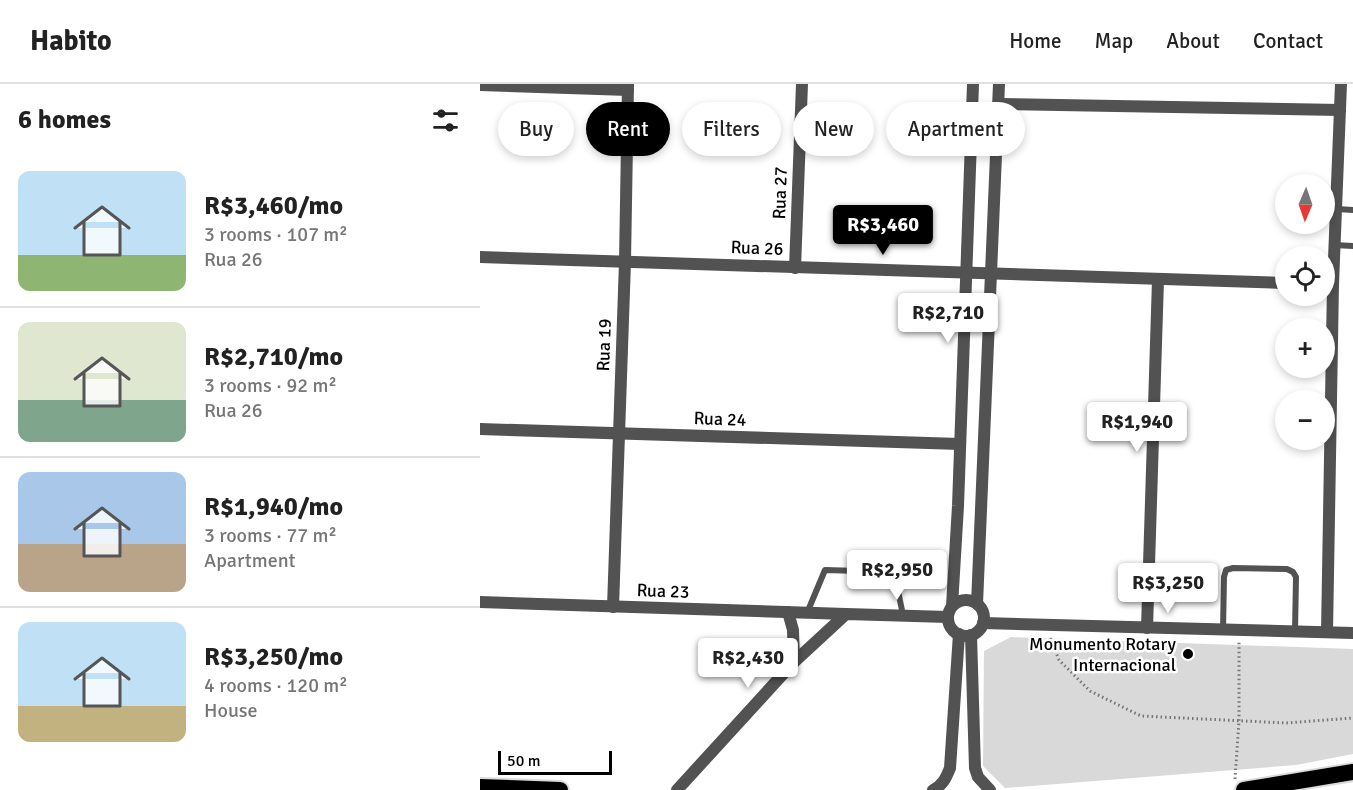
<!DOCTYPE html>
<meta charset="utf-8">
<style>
:root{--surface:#fff;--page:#f6f6f6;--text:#222;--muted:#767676;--line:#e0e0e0;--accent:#000}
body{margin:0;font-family:Signika,sans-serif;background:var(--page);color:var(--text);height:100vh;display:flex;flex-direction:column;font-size:22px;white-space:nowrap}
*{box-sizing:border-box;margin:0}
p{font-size:20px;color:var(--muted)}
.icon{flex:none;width:33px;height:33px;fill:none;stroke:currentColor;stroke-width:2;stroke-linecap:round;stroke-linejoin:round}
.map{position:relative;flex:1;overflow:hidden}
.drawer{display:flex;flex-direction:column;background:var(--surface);width:480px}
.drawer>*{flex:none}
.hud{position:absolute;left:18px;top:18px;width:570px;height:54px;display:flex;gap:12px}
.needle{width:39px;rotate:182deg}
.buttons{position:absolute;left:795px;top:90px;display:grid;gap:12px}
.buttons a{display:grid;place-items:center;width:60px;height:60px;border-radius:50%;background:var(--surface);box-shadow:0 3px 9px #0003;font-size:30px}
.scale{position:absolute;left:18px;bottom:15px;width:114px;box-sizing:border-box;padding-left:6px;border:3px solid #000;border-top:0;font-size:16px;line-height:21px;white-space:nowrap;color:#000;-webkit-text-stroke:4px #fff;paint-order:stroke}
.price{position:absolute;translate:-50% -51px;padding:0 14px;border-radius:6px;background:#fff;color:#222;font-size:20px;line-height:39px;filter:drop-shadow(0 2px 3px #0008)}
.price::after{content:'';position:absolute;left:50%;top:36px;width:18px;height:14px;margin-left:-9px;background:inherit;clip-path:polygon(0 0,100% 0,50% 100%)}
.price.current{background:var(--accent);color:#fff}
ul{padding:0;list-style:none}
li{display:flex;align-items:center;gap:18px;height:150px;padding:0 18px}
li+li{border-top:2px solid var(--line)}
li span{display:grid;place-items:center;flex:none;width:168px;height:120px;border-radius:12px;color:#555}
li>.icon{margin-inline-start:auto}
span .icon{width:72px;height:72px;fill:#fffc;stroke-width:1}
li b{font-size:26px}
h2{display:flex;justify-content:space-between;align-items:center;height:72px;padding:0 18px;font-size:26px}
.pill{padding:0 21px;border-radius:27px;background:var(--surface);box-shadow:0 3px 9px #0003;font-size:21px;line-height:54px}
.pill.current{background:var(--accent);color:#fff}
header{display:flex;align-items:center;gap:36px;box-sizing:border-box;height:84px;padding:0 30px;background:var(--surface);border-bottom:2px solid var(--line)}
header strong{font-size:28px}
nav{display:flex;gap:33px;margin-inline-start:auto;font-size:21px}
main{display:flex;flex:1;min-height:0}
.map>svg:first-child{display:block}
.green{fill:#d9d9d9}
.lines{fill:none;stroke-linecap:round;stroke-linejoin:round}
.trunk-casing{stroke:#dbdbdb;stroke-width:20}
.path{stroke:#747474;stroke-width:3;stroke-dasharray:1.5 3;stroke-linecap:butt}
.service{stroke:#525252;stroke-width:6}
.minor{stroke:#525252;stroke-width:12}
.tertiary{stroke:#525252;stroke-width:12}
.trunk{stroke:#000;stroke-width:16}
.poi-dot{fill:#000;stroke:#fff;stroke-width:2}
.labels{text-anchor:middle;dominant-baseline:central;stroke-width:5;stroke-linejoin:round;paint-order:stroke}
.street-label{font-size:18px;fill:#000;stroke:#fff}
.poi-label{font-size:18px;fill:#000;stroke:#fff;text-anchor:end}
</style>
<header>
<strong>Habito</strong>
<nav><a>Home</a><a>Map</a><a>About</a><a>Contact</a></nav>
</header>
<main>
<section class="drawer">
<h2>6 homes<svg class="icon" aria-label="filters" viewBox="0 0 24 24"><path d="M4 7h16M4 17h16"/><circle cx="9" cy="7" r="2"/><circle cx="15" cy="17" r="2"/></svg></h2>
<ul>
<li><span style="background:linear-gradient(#bfe0f5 70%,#8fb573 0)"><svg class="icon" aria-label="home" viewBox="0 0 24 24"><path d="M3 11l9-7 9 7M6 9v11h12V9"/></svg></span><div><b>R$3,460/mo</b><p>3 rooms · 107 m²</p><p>Rua 26</p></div></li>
<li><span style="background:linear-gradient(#dfe7d0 65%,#7fa58c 0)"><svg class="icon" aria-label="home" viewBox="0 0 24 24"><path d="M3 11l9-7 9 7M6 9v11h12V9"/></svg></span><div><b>R$2,710/mo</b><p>3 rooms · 92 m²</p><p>Rua 26</p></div></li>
<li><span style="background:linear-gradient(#a9c7e8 60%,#b9a48a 0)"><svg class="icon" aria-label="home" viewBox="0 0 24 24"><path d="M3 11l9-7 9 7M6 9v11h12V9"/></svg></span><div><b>R$1,940/mo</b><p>3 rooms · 77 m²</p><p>Apartment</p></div></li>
<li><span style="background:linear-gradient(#bfe0f5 70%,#c2b280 0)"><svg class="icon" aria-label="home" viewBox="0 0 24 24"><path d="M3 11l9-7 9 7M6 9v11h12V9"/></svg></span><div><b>R$3,250/mo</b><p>4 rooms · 120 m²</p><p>House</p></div></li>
</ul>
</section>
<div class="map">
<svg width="873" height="706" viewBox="0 0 873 706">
<rect width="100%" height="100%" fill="#fff"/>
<polygon class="green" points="531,553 873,565 873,670 816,681 525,704 503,682 504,567"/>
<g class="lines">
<g class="trunk-casing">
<g id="trunk">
<polyline points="0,703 80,706"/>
<polyline points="764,706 873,688"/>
</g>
</g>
<g class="path">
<polyline points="570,554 579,576 610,607 661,632 806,639 873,634"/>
<polyline points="755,695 759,637 759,558"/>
</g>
<g class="service">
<polyline points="857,125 873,126"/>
<polyline points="854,161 873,162"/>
<polyline points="327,529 345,486 414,488 423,531"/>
<polyline points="743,546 744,493 746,486 753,484 807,485 813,488 816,493 815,548"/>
</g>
<g class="minor">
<polyline points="0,1 148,6"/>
<polyline points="518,20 860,26"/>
<polyline points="0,173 806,199"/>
<polyline points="315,184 322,0"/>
<polyline points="0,345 480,360"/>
<polyline points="0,518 366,530"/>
<polyline points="133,523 145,178 148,0"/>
<polyline points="667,544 678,196"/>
</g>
<g class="tertiary">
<circle cx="486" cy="534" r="18"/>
<polyline points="497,520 519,0"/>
<polyline points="472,522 478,422 493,0"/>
<polyline points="308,528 313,546 314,578"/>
<polyline points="503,539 873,549"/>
<polyline points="847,548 853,200 861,0"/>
<polyline points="491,551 495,684 498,693 510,706"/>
<polyline points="197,706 314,578 366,530 468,533"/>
<path d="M453,706C463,701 466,694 470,684L479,550"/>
</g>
<use href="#trunk" class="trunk"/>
</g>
<circle class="poi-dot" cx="708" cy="570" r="6"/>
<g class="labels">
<g class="street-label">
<text transform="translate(300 109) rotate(-88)">Rua 27</text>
<text transform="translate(277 164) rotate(2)">Rua 26</text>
<text transform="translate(124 261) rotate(-88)">Rua 19</text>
<text transform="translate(240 335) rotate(2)">Rua 24</text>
<text transform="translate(183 507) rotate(2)">Rua 23</text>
</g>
<g class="poi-label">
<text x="696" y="560">Monumento Rotary<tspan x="696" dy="21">Internacional</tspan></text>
</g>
</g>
</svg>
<div class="buttons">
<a><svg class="needle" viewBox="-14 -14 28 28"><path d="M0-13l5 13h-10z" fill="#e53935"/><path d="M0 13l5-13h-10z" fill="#767676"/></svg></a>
<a><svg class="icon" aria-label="locate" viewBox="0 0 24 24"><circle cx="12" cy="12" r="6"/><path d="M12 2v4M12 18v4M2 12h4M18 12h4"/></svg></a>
<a>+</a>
<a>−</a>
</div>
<div class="scale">50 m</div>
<b class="price current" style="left:403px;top:172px">R$3,460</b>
<b class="price" style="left:468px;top:260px">R$2,710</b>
<b class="price" style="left:657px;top:369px">R$1,940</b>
<b class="price" style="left:417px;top:517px">R$2,950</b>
<b class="price" style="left:688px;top:530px">R$3,250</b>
<b class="price" style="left:268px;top:605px">R$2,430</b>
<div class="hud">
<a class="pill">Buy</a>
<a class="pill current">Rent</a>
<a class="pill">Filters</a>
<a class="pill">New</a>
<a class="pill">Apartment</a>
</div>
</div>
</main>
